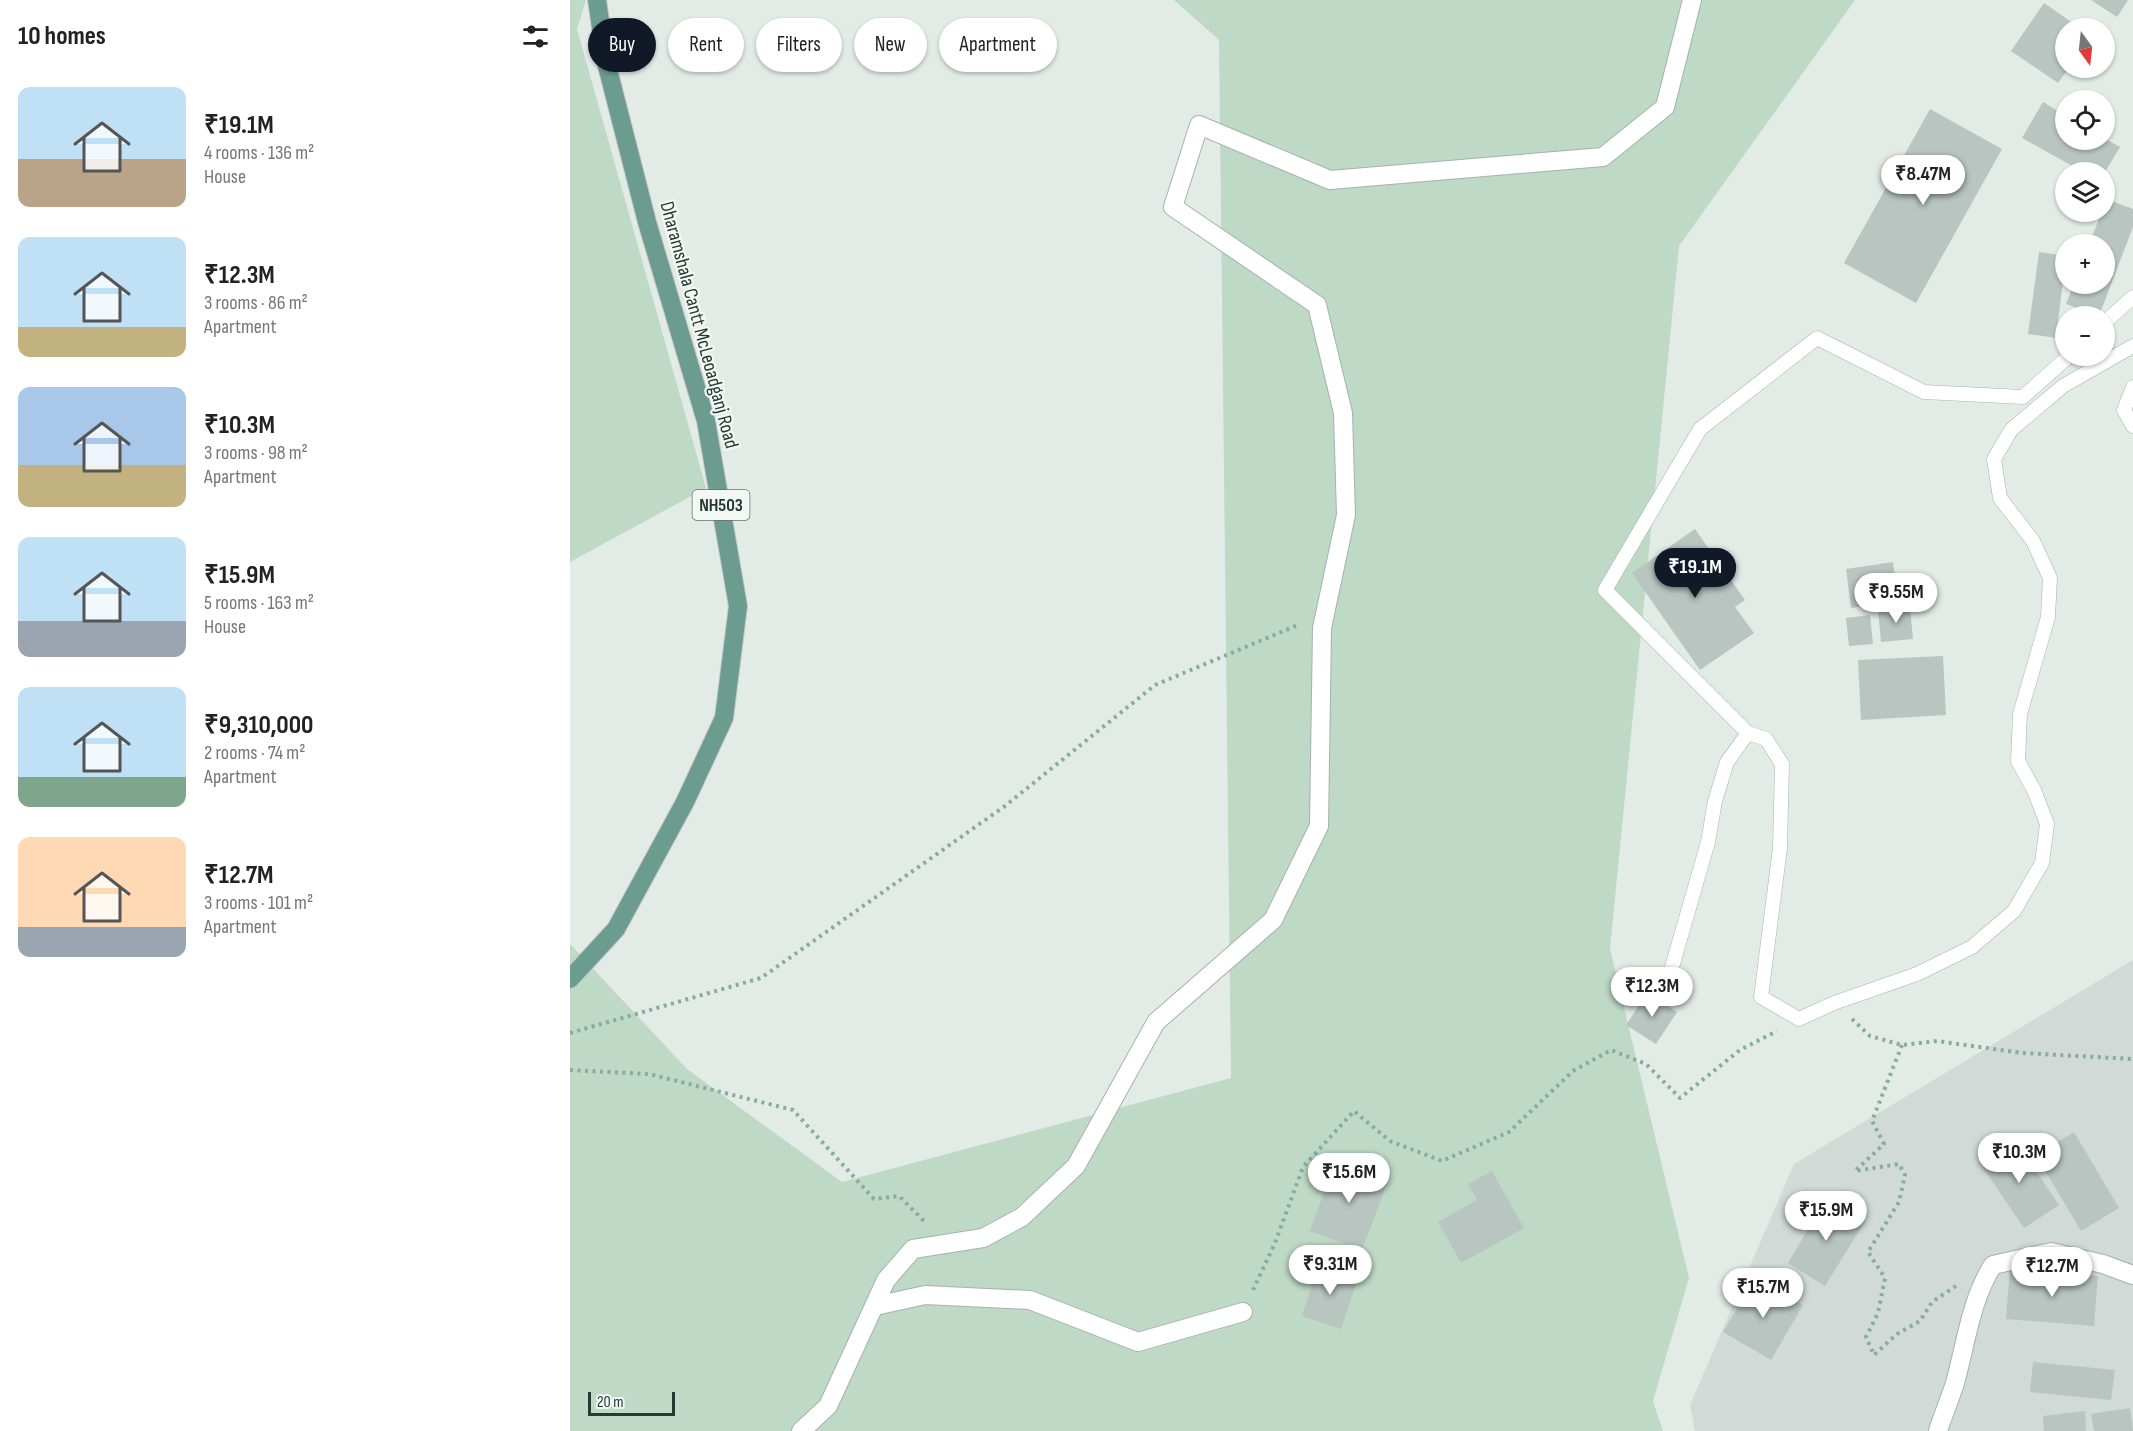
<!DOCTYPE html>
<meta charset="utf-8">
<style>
:root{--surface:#fff;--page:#f6f6f6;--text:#222;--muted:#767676;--accent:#111827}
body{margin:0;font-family:"Sofia Sans Condensed",sans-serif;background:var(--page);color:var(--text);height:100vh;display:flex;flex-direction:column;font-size:22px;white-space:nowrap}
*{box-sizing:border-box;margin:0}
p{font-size:20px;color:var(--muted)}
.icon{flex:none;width:33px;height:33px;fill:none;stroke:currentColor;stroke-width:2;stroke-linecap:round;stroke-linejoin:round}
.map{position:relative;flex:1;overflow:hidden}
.sheet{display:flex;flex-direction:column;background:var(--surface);width:570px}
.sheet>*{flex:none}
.banner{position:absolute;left:18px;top:18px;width:570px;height:54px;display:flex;gap:12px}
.needle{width:39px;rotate:165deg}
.fabs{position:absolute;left:1485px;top:18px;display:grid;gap:12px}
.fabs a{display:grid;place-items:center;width:60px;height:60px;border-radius:50%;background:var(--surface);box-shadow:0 2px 4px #0004;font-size:30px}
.scale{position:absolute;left:18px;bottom:15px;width:87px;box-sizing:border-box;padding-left:6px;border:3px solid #253a34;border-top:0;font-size:16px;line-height:21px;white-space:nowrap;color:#253a34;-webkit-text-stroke:4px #f3f8f5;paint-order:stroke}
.price{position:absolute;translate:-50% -51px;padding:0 14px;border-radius:21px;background:#fff;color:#222;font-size:20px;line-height:39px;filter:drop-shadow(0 2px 3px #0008)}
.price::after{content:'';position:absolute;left:50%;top:36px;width:18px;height:14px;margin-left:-9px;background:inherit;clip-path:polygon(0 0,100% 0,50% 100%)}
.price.current{background:var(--accent);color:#fff}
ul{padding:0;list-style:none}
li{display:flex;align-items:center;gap:18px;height:150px;padding:0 18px}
li span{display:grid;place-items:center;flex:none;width:168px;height:120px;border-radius:12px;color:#555}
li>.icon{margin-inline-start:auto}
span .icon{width:72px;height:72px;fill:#fffc;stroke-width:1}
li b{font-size:26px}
h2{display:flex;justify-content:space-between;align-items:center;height:72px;padding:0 18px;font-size:26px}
.tag{padding:0 21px;border-radius:27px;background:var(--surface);box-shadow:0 2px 4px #0004;font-size:21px;line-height:54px}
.tag.current{background:var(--accent);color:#fff}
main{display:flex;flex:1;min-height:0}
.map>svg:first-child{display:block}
.built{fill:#d1dad6}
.green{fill:#bed9c5}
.building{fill:#b8c5c0}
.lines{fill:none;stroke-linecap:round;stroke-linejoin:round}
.service-casing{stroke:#a6b2ae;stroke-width:15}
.minor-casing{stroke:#a6b2ae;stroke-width:20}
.primary-casing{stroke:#c2c8c6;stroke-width:20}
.path{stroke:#87ab9f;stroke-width:4;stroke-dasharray:3 4.5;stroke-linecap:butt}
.service{stroke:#fff;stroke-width:14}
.minor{stroke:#fff;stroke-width:18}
.primary{stroke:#6c9b8f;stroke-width:18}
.labels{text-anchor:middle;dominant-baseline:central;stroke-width:4.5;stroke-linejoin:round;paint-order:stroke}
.shield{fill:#f3f8f5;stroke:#63736e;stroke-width:1.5}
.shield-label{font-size:18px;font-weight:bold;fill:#253a34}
.street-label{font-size:20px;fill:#253a34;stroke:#f3f8f5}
</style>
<main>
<section class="sheet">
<h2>10 homes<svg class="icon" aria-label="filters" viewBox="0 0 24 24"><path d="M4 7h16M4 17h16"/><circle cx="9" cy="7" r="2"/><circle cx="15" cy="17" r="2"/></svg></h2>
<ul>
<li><span style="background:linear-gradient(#bfe0f5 60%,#b9a48a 0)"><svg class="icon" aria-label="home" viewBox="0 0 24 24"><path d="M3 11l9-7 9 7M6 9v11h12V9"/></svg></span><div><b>₹19.1M</b><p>4 rooms · 136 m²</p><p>House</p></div></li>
<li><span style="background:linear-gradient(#bfe0f5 75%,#c2b280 0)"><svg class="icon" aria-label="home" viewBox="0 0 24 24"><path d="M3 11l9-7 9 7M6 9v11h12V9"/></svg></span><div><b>₹12.3M</b><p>3 rooms · 86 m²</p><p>Apartment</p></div></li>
<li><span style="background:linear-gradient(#a9c7e8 65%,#c2b280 0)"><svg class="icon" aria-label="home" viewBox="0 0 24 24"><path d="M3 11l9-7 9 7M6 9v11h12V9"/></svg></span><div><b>₹10.3M</b><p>3 rooms · 98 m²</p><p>Apartment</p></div></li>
<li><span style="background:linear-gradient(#bfe0f5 70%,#9aa5b1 0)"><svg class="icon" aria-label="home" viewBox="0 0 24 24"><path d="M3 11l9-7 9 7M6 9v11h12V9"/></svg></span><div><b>₹15.9M</b><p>5 rooms · 163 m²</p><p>House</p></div></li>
<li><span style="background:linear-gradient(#bfe0f5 75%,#7fa58c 0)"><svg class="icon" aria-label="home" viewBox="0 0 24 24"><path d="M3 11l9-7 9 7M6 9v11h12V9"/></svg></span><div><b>₹9,310,000</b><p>2 rooms · 74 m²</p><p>Apartment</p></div></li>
<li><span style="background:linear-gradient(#ffd9b3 75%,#9aa5b1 0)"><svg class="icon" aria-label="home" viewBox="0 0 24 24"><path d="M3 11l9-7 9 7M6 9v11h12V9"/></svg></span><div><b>₹12.7M</b><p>3 rooms · 101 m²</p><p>Apartment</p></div></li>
</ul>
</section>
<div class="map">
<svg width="1563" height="1431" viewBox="0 0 1563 1431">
<rect width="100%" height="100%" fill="#e3ebe7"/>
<polygon class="built" points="1563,960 1563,1431 1125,1431 1120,1405 1224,1164"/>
<g class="green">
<polygon points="0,0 16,0 7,29 136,488 0,562"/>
<polygon points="604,0 1285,0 1109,246 1040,949 1119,1278 1083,1401 1093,1431 0,1431 0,944 117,1069 272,1182 661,1078 649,40"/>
</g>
<g class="building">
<polygon points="1521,0 1558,0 1547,17"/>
<polygon points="1474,3 1510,28 1496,28 1496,68 1499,68 1488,83 1441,51"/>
<polygon points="1473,102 1496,116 1496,140 1534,138 1550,147 1535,172 1513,172 1452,138"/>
<polygon points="1360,109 1432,149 1346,303 1274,263"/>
<polygon points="1536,199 1563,209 1563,227 1529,316 1496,304 1504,284 1534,284 1534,244 1519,244 1532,212 1534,212"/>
<polygon points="1469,252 1496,256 1486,338 1458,334"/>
<polygon points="1125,529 1175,600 1165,607 1184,633 1130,670 1062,573"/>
<polygon points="1323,562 1328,601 1281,608 1276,569"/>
<polygon points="1340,607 1343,639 1311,642 1308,610"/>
<polygon points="1300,615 1303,644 1279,646 1276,618"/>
<polygon points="1373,656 1376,715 1291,720 1288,660"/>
<polygon points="1077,993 1107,1012 1086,1044 1056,1025"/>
<polygon points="1504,1132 1549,1208 1511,1231 1466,1155"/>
<polygon points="1444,1139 1489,1205 1454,1228 1409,1162"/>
<polygon points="766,1159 819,1178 792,1250 740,1231"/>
<polygon points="922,1171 954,1228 891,1263 868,1222 907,1200 898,1184"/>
<polygon points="1257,1198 1295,1221 1255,1286 1218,1263"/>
<polygon points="750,1262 789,1275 771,1329 732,1316"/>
<polygon points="1440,1269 1528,1276 1524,1326 1436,1319"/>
<polygon points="1185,1278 1233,1305 1201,1360 1153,1332"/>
<polygon points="1463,1362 1545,1370 1541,1400 1460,1392"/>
<polygon points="1560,1408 1563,1431 1524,1431 1521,1414"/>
<polygon points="1515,1411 1516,1431 1474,1431 1473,1416"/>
</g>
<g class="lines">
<g class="service-casing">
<g id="service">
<polyline points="1534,323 1563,297"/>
<polyline points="1563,387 1554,410 1563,426"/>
<polyline points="1178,733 1035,590 1130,429 1247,338 1354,392 1453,397 1499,356"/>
<polyline points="1096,988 1138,842 1145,801 1157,762 1178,733 1196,739 1212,764 1210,848 1191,997 1229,1019 1264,1003 1347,974 1402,947 1444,911 1472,863 1477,824 1464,790 1448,761 1450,714 1478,617 1480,578 1463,541 1430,498 1424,459 1441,430 1493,386 1563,346"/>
</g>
</g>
<g class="minor-casing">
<g id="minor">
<polyline points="305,1306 355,1295 460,1300 568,1342 673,1312"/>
<polyline points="231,1431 258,1406 316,1280 343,1249 413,1238 452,1217 506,1166 586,1022 703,920 749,826 752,628 776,515 773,413 747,305 603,207 629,125 760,180 1033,157 1095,107 1122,0"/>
<path d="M1368,1431C1373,1415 1380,1399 1385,1383C1396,1343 1401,1299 1423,1265L1481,1252L1533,1264L1563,1275"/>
</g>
</g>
<g class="primary-casing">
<polyline id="primary" points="0,979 46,929 115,802 154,718 168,606 136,421 77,222 36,62 27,0"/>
</g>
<g class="path">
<polyline points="1282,1019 1300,1036 1332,1045 1367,1041 1452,1053 1563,1059"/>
<polyline points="0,1033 191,978 435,806 585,685 728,625"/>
<polyline points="1332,1045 1302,1121 1314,1144 1285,1171 1329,1164 1335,1175 1329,1202 1298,1252 1315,1278 1308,1313 1296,1337 1304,1355 1327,1334 1350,1321 1362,1302 1386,1286"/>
<polyline points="0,1070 79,1074 223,1110 304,1199 329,1196 354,1221 353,1223"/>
<polyline points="683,1290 705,1243 733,1167 784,1111 820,1141 872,1161 939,1132 1003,1071 1041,1050 1076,1064 1110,1098 1170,1050 1207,1031"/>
</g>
<use href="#service" class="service"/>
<use href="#minor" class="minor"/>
<use href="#primary" class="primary"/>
</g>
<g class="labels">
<rect class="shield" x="122.5" y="490" width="57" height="30" rx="4.5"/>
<g class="shield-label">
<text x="151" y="505">NH503</text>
</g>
<g class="street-label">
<text transform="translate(129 325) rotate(75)">Dharamshala Cantt McLeoadganj Road</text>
</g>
</g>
</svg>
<div class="fabs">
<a><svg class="needle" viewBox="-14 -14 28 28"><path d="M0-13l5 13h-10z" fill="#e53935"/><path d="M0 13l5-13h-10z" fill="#767676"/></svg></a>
<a><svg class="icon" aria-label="locate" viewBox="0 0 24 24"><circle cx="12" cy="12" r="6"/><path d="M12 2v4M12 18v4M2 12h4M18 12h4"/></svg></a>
<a><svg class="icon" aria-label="layers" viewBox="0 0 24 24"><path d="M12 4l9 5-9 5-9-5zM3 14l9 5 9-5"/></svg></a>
<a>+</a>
<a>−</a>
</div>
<div class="scale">20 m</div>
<b class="price" style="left:1353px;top:206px">₹8.47M</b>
<b class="price current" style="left:1125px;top:599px">₹19.1M</b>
<b class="price" style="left:1326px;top:624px">₹9.55M</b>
<b class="price" style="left:1082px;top:1018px">₹12.3M</b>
<b class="price" style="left:1449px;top:1184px">₹10.3M</b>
<b class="price" style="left:779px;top:1204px">₹15.6M</b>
<b class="price" style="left:1256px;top:1242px">₹15.9M</b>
<b class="price" style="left:760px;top:1296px">₹9.31M</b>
<b class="price" style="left:1482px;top:1298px">₹12.7M</b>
<b class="price" style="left:1193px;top:1319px">₹15.7M</b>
<div class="banner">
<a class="tag current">Buy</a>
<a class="tag">Rent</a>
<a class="tag">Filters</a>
<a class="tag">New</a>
<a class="tag">Apartment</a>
</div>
</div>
</main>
